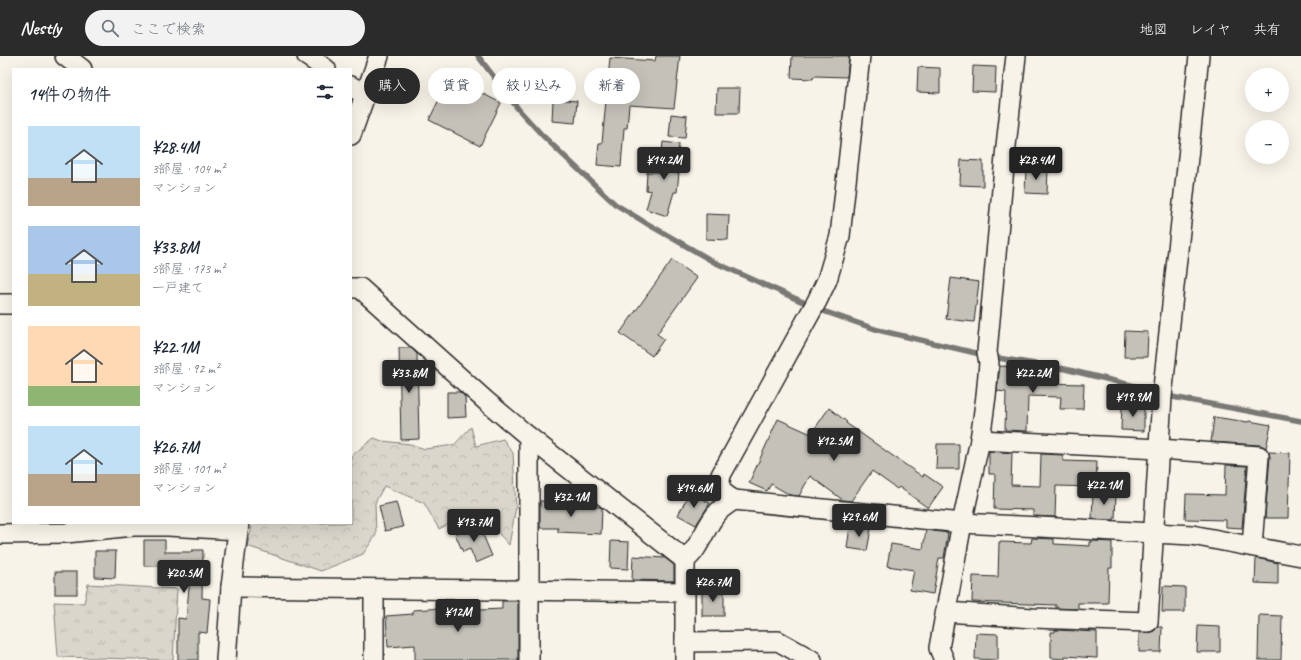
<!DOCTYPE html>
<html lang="ja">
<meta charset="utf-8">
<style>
:root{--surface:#fff;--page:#f2f2f3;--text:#1f2937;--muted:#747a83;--accent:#2b2b2b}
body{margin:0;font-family:Caveat,"Klee One",sans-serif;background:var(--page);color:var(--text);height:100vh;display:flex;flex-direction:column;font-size:15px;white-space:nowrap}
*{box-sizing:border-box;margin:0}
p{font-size:13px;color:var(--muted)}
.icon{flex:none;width:22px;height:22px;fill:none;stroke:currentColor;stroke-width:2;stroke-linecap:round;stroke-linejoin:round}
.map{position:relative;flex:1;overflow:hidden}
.sheet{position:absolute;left:12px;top:12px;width:340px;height:456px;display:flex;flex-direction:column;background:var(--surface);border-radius:0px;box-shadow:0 4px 16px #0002}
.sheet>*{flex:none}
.guide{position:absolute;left:364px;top:12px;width:380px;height:36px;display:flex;gap:8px}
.tools{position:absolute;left:1245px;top:12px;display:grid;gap:8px}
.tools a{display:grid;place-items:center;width:44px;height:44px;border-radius:50%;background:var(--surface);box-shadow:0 4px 16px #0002;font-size:20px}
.price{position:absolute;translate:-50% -34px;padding:0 9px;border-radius:4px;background:var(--accent);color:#fff;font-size:13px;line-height:26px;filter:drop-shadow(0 1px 2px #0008)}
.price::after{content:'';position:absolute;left:50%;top:24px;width:12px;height:9px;margin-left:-6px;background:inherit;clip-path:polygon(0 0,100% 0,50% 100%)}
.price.selected{background:#222;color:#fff}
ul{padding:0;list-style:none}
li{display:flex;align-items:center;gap:12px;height:100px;padding:0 16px}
li span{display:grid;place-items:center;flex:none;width:112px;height:80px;border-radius:0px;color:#555}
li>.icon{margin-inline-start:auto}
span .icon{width:48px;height:48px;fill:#fffc;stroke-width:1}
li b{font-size:17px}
h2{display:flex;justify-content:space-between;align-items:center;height:48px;padding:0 16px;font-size:17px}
.pill{padding:0 14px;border-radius:18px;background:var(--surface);box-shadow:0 4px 16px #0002;font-size:14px;line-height:36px}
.pill.selected{background:var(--accent);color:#fff}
header{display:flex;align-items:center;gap:24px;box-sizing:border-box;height:56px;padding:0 20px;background:var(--accent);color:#fff}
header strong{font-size:19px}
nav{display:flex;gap:22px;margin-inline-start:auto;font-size:14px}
.search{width:280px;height:36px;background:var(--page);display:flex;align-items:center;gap:10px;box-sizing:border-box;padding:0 14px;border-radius:22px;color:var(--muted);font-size:15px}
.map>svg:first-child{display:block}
.grass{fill:url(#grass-tufts);stroke:#82807c}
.forest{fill:url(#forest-crowns);stroke:#82807c}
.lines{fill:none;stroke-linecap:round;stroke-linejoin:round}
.stream{stroke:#7a7874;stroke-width:5.5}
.building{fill:#c4c1b9;stroke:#2b2b2b}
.minor-casing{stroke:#2b2b2b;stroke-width:22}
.minor{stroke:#f7f3e8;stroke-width:19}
</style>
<header>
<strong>Nestly</strong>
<div class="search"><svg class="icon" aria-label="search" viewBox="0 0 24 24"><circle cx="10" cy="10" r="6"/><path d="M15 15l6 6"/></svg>ここで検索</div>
<nav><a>地図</a><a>レイヤ</a><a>共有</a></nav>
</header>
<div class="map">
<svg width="1301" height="604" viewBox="0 0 1301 604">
<defs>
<pattern id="grass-tufts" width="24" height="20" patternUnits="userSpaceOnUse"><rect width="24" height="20" fill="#dad6cc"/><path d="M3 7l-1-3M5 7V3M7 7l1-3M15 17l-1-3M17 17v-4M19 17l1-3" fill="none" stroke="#bbb8af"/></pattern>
<pattern id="forest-crowns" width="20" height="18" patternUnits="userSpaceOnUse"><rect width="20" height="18" fill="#dad6cc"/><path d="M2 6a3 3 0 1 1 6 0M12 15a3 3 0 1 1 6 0" fill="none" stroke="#bbb8af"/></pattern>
</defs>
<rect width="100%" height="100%" fill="#f7f3e8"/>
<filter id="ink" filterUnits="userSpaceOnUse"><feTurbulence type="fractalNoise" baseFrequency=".025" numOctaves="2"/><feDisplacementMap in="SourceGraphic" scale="8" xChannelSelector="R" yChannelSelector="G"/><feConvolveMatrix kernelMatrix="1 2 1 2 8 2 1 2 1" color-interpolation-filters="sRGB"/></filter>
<g filter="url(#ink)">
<polygon class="grass" points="88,528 177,533 173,604 58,601 54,546 84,547"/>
<polygon class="forest" points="471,371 476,390 503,383 513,397 516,451 509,489 478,454 439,473 424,447 384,430 375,447 376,479 363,498 321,515 247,490 253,467 351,467 351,400 374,382 382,385 410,388 425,393 454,389"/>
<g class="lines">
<g class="stream">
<polyline points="478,0 519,54 542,79 615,148 646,167 714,206 823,255 878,274 984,299"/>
<polyline points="992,301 1065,313 1143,332 1167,340 1301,365"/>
</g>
</g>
<g class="building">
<polygon points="656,0 680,0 674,52 629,49 627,72 624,72 621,111 597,109 599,87 602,87 610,2 655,5"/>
<polygon points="792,0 849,0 847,21 814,20 813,23 791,22"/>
<polygon points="973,10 996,11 995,36 972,35"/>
<polygon points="918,11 940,12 940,37 917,36"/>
<polygon points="450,21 501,47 480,90 429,64"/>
<polygon points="717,32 740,32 739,57 716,57"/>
<polygon points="553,43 577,45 575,67 552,65"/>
<polygon points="671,58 687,60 685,82 669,81"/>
<polygon points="663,86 679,88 676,117 679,117 677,136 674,136 667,160 646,153 651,135 646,134 647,116 660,116"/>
<polygon points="961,104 983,105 983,130 960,129"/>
<polygon points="1026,112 1048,113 1047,138 1025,137"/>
<polygon points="706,158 729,159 728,184 706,183"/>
<polygon points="672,204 697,222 657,278 664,283 652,300 620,277"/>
<polygon points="951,222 979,226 974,266 946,263"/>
<polygon points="1125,275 1148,276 1147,301 1124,301"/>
<polygon points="399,292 411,292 417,298 419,383 401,384"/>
<polygon points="1000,310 1016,311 1016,314 1046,315 1045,327 1084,328 1083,353 1060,353 1061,341 1028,340 1027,375 1005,374 1006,336 997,335"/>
<polygon points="447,336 460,336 465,341 466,361 447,362"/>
<polygon points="1122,349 1144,349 1144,375 1121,374"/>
<polygon points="829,352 847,366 846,367 893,400 923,421 924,418 943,431 928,452 899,431 897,433 872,415 851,445 843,444 810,420 799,440 790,439 771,428 767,435 749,427 778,363 811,378"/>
<polygon points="1214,361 1248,366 1249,365 1271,369 1266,392 1260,389 1211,386"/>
<polygon points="937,388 959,388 959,413 936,413"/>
<polygon points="989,395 1012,397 1011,429 1040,430 1041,398 1063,399 1063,405 1097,406 1096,431 1056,430 1055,461 1033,460 1033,454 994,453 995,418 989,418"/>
<polygon points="1269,396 1290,397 1288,462 1265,462 1270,401"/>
<polygon points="1226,409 1247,410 1242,472 1226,471 1226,464 1185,463 1186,438 1225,439"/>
<polygon points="690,436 710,447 696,469 678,459"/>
<polygon points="1093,437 1116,438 1115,463 1113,463 1113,464 1092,463"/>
<polygon points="540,445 553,445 553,448 600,451 602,452 601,478 558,476 558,472 540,472"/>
<polygon points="396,446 403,471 385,475 379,450"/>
<polygon points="478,467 492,500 476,507 470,493 463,496 455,478"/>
<polygon points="850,470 871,473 867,495 847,492"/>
<polygon points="926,474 948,477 944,502 939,502 933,538 910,534 914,514 887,510 891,488 923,493"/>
<polygon points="1032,482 1054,483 1054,488 1090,490 1090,486 1092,486 1092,485 1112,486 1112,512 1109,512 1108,547 1078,547 1078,553 1056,552 1056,549 972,546 973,520 998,521 999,486 1031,487"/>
<polygon points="144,484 165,484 165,496 192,496 192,494 203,494 202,542 210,543 207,577 198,576 198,604 178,604 178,562 186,563 190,522 182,522 182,511 144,510"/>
<polygon points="611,485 629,486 628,513 610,512"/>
<polygon points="95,495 116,495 115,522 95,521"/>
<polygon points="633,500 665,502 674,509 674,525 632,524"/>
<polygon points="1256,502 1278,507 1278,528 1255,527"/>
<rect x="55" y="516" width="22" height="22"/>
<polygon points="1163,530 1185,531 1185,556 1162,556"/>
<rect x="702" y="534" width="22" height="26"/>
<polygon points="502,545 518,545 518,604 415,604 415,589 388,591 386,560 413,558 413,554 459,551 459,555 502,553"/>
<polygon points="1259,559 1282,560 1281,604 1258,604"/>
<polygon points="1198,570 1220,571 1220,596 1197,596"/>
<polygon points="1158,571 1162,571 1161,596 1139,596 1139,577 1153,576"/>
<polygon points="1055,574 1097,576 1097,602 1065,600 1065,603 1051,602 1051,576 1055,576"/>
<polygon points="976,577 998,578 998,604 975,603"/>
</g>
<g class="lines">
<g class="minor-casing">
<g id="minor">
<polyline points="65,0 82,13"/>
<polyline points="307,0 326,13"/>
<polyline points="351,30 365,39"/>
<polyline points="351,79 379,0"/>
<polyline points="351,232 360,232 486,345 529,381 685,504"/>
<polyline points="0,248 13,248"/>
<polyline points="980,384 1159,393 1259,400 1252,490"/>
<path d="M734,444C722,437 718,434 721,419L817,245L827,224L840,180L860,0"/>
<polyline points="0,478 66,477 133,470 168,470 238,474"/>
<path d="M685,504C701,492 705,469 719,455C723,451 729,447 734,444L962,467L1192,479L1301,500"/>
<polyline points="685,504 685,604"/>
<polyline points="231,531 685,536"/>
<polyline points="946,556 1033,562 1148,566 1162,341 1199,0"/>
<polyline points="685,586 778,585 812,604"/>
<polyline points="226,604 231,531 239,467"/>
<polyline points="374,604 374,533"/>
<polyline points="529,604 529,381"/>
<polyline points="944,604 939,592 962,467 980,384 986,340 989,307 987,296 1006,90 1016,0"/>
</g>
</g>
<use href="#minor" class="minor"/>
</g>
</g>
</svg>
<div class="tools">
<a>+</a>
<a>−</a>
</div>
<b class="price" style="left:664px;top:125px">¥14.2M</b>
<b class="price selected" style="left:1036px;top:125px">¥28.4M</b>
<b class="price" style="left:409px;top:338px">¥33.8M</b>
<b class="price" style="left:1033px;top:338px">¥22.2M</b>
<b class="price" style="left:1133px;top:362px">¥19.9M</b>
<b class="price" style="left:834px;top:406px">¥12.5M</b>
<b class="price" style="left:1104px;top:450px">¥22.1M</b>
<b class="price" style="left:694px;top:453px">¥14.6M</b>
<b class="price" style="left:571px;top:462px">¥32.1M</b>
<b class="price" style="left:859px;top:482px">¥29.6M</b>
<b class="price" style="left:474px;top:487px">¥13.7M</b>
<b class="price" style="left:184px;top:538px">¥20.5M</b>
<b class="price" style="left:713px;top:547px">¥26.7M</b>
<b class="price" style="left:458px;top:577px">¥12M</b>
<div class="guide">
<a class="pill selected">購入</a>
<a class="pill">賃貸</a>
<a class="pill">絞り込み</a>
<a class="pill">新着</a>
</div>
<section class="sheet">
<h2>14件の物件<svg class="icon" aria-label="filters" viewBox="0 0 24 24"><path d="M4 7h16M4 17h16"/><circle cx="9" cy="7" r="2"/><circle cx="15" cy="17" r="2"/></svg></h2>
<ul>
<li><span style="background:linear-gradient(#bfe0f5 65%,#b9a48a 0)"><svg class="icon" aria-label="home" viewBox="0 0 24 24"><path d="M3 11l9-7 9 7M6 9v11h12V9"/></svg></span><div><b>¥28.4M</b><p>3部屋 · 104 m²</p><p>マンション</p></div></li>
<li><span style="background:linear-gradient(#a9c7e8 60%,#c2b280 0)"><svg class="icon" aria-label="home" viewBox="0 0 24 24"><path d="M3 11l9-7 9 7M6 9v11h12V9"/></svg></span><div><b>¥33.8M</b><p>5部屋 · 173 m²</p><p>一戸建て</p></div></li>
<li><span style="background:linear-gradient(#ffd9b3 75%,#8fb573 0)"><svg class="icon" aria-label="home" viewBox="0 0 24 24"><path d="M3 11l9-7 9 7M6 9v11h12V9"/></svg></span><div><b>¥22.1M</b><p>3部屋 · 92 m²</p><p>マンション</p></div></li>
<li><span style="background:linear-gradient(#bfe0f5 60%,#b9a48a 0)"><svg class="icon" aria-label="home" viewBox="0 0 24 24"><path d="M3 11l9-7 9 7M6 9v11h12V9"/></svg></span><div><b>¥26.7M</b><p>3部屋 · 101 m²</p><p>マンション</p></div></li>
</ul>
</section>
</div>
